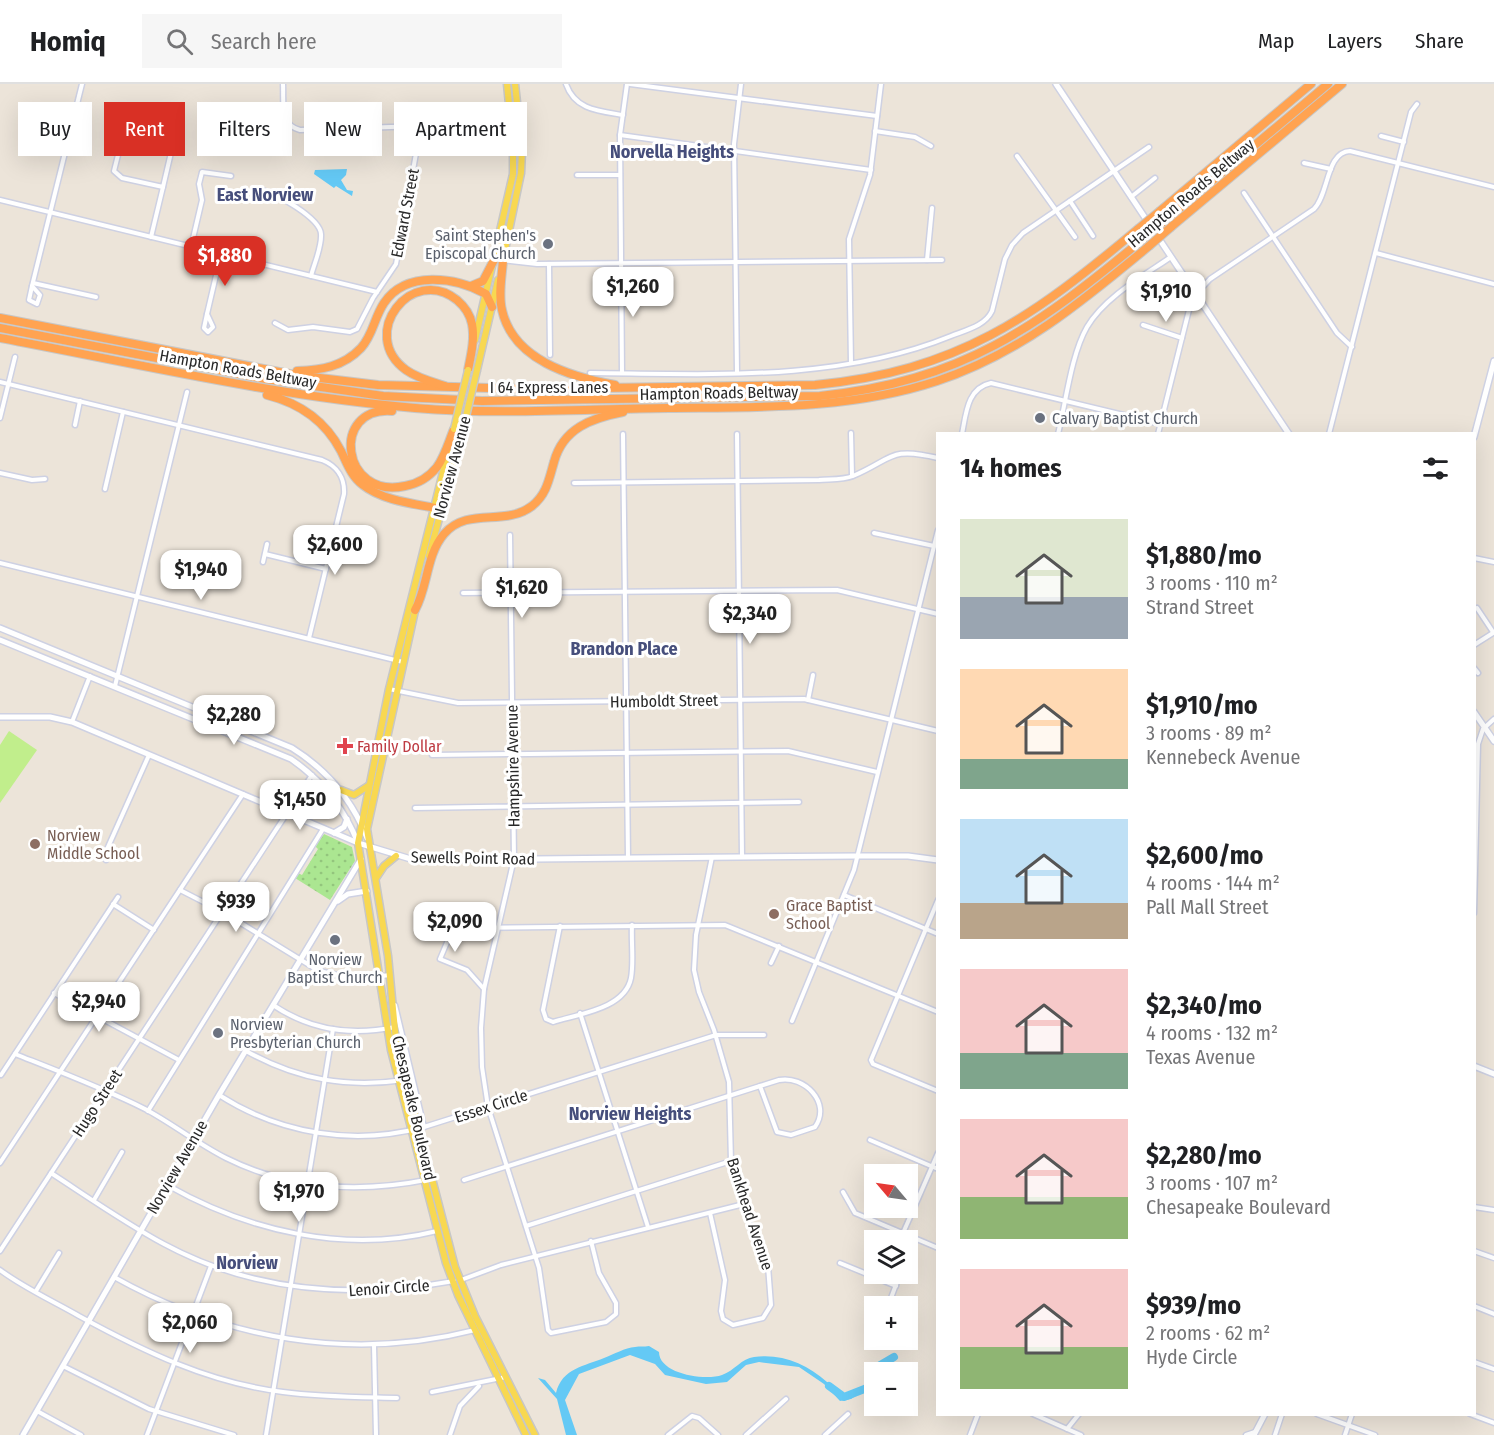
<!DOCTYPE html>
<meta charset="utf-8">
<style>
:root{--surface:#fff;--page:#f6f6f6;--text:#202124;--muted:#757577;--line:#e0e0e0;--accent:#d93025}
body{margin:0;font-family:"Fira Sans Condensed",sans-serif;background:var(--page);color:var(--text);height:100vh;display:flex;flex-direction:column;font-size:22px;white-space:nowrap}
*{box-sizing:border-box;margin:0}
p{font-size:20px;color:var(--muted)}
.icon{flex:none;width:33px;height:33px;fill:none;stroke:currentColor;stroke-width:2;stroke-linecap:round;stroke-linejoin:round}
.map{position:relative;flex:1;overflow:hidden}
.drawer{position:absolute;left:936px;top:348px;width:540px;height:984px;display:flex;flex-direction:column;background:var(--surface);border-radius:0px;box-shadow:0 6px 24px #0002}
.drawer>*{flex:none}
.top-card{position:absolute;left:18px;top:18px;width:570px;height:54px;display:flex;gap:12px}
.needle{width:39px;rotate:299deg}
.tools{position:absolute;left:864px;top:1080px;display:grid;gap:12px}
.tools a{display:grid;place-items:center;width:54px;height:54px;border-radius:0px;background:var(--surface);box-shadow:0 6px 24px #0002;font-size:30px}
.price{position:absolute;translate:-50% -51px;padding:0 14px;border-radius:12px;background:#fff;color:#222;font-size:20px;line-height:39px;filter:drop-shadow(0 2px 3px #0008)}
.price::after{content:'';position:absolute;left:50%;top:36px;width:18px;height:14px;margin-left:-9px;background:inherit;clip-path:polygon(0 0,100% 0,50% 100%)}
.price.selected{background:var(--accent);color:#fff}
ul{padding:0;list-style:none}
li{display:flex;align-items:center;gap:18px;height:150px;padding:0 24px}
li span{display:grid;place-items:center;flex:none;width:168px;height:120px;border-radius:0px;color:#555}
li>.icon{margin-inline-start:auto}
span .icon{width:72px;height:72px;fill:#fffc;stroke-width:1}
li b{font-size:26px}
h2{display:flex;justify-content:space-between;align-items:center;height:72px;padding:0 24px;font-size:26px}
.chip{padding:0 21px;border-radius:0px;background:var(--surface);box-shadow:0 6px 24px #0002;font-size:21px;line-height:54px}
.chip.selected{background:var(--accent);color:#fff}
header{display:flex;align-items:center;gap:36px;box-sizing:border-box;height:84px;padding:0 30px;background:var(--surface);border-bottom:2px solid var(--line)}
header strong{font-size:28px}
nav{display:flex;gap:33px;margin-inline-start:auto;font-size:21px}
.search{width:420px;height:54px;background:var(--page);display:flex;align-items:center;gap:15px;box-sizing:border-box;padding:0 21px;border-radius:0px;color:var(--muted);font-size:22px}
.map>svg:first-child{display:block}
.park{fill:url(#park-dots)}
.pitch{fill:#c1ee8c}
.water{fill:#64c9f5}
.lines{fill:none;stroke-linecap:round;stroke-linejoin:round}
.river{stroke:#64c9f5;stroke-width:8}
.street-casing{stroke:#ced1e3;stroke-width:7}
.secondary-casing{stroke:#ced1e3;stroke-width:8}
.primary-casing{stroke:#c7c7c7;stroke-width:9}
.highway-casing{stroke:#c7c7c7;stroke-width:10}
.street{stroke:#fff;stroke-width:4}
.secondary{stroke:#fff;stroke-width:5}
.primary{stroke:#f8d851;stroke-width:6}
.highway{stroke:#ffa351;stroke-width:8}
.primary-bridge-casing{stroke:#c7c7c7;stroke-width:9;stroke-linecap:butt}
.highway-bridge-casing{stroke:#c7c7c7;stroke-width:10;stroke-linecap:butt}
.primary-bridge{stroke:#f8d851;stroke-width:6}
.highway-bridge{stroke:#ffa351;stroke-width:8}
.worship-dot{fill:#6b7280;stroke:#fff;stroke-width:2}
.health-dot{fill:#e0444e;stroke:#fff;stroke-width:2}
.education-dot{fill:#8d6e63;stroke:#fff;stroke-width:2}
.labels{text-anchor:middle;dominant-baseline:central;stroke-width:6;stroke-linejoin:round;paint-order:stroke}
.street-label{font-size:16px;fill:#282828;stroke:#fff}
.worship-label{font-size:16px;fill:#5b616d;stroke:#fff;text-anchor:start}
.health-label{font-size:16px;fill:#be3a42;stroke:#fff;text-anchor:start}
.education-label{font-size:16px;fill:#785e54;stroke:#fff;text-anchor:start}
.neighbourhood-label{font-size:18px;font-weight:bold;fill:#464e7b;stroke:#fff}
</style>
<header>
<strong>Homiq</strong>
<div class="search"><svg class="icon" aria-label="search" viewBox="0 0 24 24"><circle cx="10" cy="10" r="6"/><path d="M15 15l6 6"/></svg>Search here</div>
<nav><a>Map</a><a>Layers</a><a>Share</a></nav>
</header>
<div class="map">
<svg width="1494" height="1351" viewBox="0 0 1494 1351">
<defs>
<pattern id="park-dots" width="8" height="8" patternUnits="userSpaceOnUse" patternTransform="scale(1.5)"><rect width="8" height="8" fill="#abe691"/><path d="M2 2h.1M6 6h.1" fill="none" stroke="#93c57d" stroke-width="1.8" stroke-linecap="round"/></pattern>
</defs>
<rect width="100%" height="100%" fill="#ece4d9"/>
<polygon class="park" points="324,750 352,763 355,777 330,816 295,794 298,789 302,791 318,765 315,762"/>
<polygon class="pitch" points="9,647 37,666 0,719 0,661"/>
<g class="water">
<polygon points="347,85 346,91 341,96 347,106 353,107 352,112 336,102 334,104 314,90 315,86"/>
<path d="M649,1262L659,1268C659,1290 705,1297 722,1291C734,1287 742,1274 754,1273C781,1269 807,1280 827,1298C835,1305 839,1310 849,1313L874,1300L851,1315L840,1317L824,1300L799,1283L759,1278L746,1281L727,1298L706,1300L665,1291L655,1280L630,1271L579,1290L565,1316L577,1351H566L557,1315L538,1294L545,1296L556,1309C562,1284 585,1282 604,1274C614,1270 625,1264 635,1263C640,1262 644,1263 649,1262Z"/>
</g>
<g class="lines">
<polyline class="river" points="829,1302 844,1313 872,1302 872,1290 877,1283 894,1273"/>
<g class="street-casing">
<g id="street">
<path d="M283,0C284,17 279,41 300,46L421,42L512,33"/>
<path d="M566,0C575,26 599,27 623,31"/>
<polyline points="630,0 877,32"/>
<path d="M138,35C151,41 171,46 173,60L163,103L122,94L114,87L125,43L129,37Z"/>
<polyline points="875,47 915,53 931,62"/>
<polyline points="620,51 871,86"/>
<polyline points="1381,52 1404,58"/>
<polyline points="1017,72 1075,153"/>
<polyline points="1304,79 1331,85"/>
<polyline points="577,91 620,91"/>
<path d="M261,106C276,109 320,134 321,150C322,163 314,180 311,192"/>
<polyline points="1244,109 1337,249 1352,263"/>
<polyline points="1131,113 1155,94"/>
<polyline points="0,116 377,208"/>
<polyline points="1070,117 1093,152"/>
<polyline points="151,153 163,103"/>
<polyline points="191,163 202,116 199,100 202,88 231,92"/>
<polyline points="1376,169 1494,200"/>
<polyline points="502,176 537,180 942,176"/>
<polyline points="927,176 932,124"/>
<polyline points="549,180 550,271"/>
<polyline points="33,199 96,213"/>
<polyline points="32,202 82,0"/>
<polygon points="32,202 40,211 37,220 29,216"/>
<polyline points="207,230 221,170"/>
<polygon points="207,230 213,243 208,248 204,244"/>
<polyline points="275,239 288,246 313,243 350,248 357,245 373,214 396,180 421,42"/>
<polyline points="1143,241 1182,254"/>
<polyline points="851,279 849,155 870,91 881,0"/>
<polyline points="737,288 734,60 741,0"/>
<path d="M590,289C709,290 839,298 951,252C966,246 985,242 992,227L1005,175L1012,161L1023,149L1149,63"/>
<polyline points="622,289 620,51 627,0"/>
<path d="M0,298L322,376C337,382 345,394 344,410L309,554"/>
<polyline points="0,334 15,273"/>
<polyline points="75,341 80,317"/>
<polyline points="851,349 852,392"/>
<polyline points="623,350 628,774"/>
<polyline points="737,350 742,772"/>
<path d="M962,350C966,330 967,304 991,299L1161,340"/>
<path d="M1058,350C1066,318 1071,271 1087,243C1105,213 1143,192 1171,173"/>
<path d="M1158,350L1190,222L1196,210L1210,195L1314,125C1329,110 1326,68 1350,67L1494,103"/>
<polyline points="1329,350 1411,28 1417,20"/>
<polyline points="0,389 32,396 45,395"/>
<path d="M574,399L819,396C830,395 843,396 853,392C893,375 889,362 938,374"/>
<polyline points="105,405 123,328"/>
<polyline points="874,449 934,462"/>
<polyline points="510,451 514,775 484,905 481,944 482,983 488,1023 539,1184 548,1246 551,1249 606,1238 616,1230 616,1219 599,1189 591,1157"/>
<polyline points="265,470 326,485"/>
<polyline points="1474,474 1494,478"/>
<polyline points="263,478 267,460"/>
<polyline points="0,479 403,578"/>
<polyline points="463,509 837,506 938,530"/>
<polyline points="1477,524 1493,548"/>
<polyline points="1474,561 1493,549"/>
<polyline points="1474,584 1478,589"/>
<polyline points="115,602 187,308"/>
<polyline points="389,605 458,619 804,615 938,647"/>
<polyline points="808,616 813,591"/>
<polyline points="72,638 90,592"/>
<polyline points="432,671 788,667 877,688"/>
<polyline points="415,724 799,718"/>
<polyline points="106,776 108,763 149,671"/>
<polyline points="180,806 223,828 319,887 356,895 390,891"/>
<polyline points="844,811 938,850"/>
<polyline points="938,816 871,976 873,980 938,1007"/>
<polyline points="113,820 154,846"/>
<polyline points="1474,829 1478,660 1483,645 1494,635"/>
<path d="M560,842L543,926L546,935L553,938C578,930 625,925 631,894C634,877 631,858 632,841"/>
<polyline points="771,879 779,862"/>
<polyline points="484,905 467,886 440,875 448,856 468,844 725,841 938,928"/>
<polyline points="54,909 179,976"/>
<path d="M273,921C310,946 352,952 395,943"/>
<polyline points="395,921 424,1043"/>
<polyline points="580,929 648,1143"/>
<polyline points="792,937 854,786 938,446"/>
<path d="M246,967C298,996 347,1004 405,996"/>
<path d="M15,970C58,987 103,1004 145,1025C173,1040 198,1060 226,1074C290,1106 362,1109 431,1095"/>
<polyline points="1,991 118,813"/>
<path d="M779,996C804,991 832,1019 815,1043L791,1051L777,1048L760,1002Z"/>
<path d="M219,1011C280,1050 354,1062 424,1043L716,951H764"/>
<polyline points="148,1027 323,745"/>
<polyline points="870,1056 938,1085"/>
<polyline points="0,1079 243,710"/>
<path d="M51,1089C88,1113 125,1139 164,1160C255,1209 354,1215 454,1197"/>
<polyline points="464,1096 760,1002"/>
<path d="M167,1101C248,1147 345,1170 437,1147"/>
<polyline points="843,1108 855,1129 938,1164"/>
<polyline points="94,1116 122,1068"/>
<polyline points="1474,1123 1494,1126"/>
<polyline points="710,1129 725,1196 721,1227 723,1235 733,1241 763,1234 771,1221 768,1182 753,1152 731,1078 729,998 714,946 699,908 694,886 696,851 712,773"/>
<polyline points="526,1142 731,1077"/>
<polyline points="900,1156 938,1069"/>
<polyline points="0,1167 312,691"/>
<polyline points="1474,1167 1494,1174"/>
<polyline points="840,1179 896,1202"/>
<path d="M0,1186C24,1204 53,1217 79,1232C143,1267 209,1299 283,1308C321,1313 359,1313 397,1314"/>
<path d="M114,1193C225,1255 350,1278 475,1246"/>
<polyline points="461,1196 501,1181 744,1120"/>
<polyline points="36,1207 59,1169"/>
<polyline points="888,1222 900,1190"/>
<polyline points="1474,1222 1494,1230"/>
<polyline points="374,1261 376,1351"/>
<polyline points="1474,1278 1494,1285"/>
<polyline points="63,1282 149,1325 234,1351"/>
<polyline points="432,1308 506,1293"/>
<polyline points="37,1327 81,1351"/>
<polyline points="1033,1330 1081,1351"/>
<polyline points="1317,1330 1375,1351"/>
<polyline points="1470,1330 1494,1339"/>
<polyline points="1067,1345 1079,1330"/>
<polyline points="147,1351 211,1182"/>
<polyline points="266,1351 333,945"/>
<polyline points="450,1351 460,1322 479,1302"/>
<polyline points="668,1351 692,1332 699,1334 718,1351"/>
<polyline points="746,1351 786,1315"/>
<polyline points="825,1351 848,1330"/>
<polyline points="970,1351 978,1330"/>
<polyline points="1246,1351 1255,1348"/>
<polyline points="1275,1351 1282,1330"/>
<polyline points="1345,1351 1352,1330"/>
</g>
</g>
<g class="secondary-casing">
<g id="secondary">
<polyline points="1056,0 1289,350"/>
<polyline points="1474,353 1494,277"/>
<path d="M0,544L292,664C327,686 352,715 367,754"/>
<path d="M0,556L291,675C323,697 344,724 358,759"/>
<polyline points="1474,628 1494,657"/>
<polyline points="0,633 50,633 72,638 358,759 414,776 858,772 908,772 938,776"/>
<polyline points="334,749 344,743 347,735"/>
<polyline points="338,817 348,810 367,807"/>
<polyline points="1474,982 1494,990"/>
<polyline points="23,1351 219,1011 361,775"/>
<polyline points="1254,1351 1265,1330"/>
</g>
</g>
<g class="primary-casing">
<g id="primary">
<polyline points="502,180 521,89 522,65 515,0"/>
<polyline points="475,256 513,90 513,60 507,0"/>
<polyline points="477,286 498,196"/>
<polyline points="448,368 389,605 358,759 391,966 446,1179 458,1211 526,1351"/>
<polyline points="429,472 463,345"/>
<polyline points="416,522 367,745 388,872 396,957 455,1183 475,1232 535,1351"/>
<polyline points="341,706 354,711 368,702"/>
<polyline points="376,794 384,782 396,772"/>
</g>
</g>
<g class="highway-casing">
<g id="highway">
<polyline points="1160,127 1311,0"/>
<polyline points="1163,138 1328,0"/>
<polyline points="1171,143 1342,0"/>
<path d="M503,176C502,192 498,210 502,226C513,276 571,293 615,301"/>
<polyline points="471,202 483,197 495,174"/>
<path d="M0,234L295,291L378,301L526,305L815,301C958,287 1032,234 1138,145"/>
<path d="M0,244L266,295L383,312L482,317L820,312C962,297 1036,244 1143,155"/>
<path d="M0,254C138,280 275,312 415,324C497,331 586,325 668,324C759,323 849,326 937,297C1019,270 1083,217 1149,162"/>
<path d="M297,287C321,286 343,283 361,264C373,251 374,234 384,219C406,186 456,193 486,210L492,223"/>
<path d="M445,302C432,298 417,294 406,286C357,250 412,180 457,216C464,222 470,230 472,240C475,255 471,271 468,286"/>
<path d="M267,311C299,319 325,336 341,367C347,379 351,392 363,401C383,417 416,420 441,425"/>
<path d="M392,327C330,322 341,416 405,402C417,400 429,393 437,383C445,372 449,357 454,345"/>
<path d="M415,526C428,503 426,471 444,450C468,422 505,443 532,422C547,410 549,395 554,378C563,344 592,334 623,328"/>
</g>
</g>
<use href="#street" class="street"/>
<use href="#secondary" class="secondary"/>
<use href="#primary" class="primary"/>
<use href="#highway" class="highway"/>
<g class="primary-bridge-casing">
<g id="primary-bridge">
<polyline points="454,345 468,286"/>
<polyline points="463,345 477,286"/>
</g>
</g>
<g class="highway-bridge-casing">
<g id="highway-bridge">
<polyline points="1138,145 1160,127"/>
<polyline points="1143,155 1163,138"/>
<polyline points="1149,162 1171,143"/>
</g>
</g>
<use href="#primary-bridge" class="primary-bridge"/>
<use href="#highway-bridge" class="highway-bridge"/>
</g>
<g class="worship-dot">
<circle cx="548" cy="160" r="6"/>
<circle cx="1040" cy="334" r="6"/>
<circle cx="335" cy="856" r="6"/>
<circle cx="218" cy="949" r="6"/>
</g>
<path class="health-dot" d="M342 653h6v6h6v6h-6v6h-6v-6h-6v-6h6z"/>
<g class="education-dot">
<circle cx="35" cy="760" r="6"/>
<circle cx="774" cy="830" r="6"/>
</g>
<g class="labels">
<g class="street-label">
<text transform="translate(1191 109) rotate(-40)">Hampton Roads Beltway</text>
<text transform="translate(405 129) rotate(-79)">Edward Street</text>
<text transform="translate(238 285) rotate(10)">Hampton Roads Beltway</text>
<text x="549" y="303">I 64 Express Lanes</text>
<text transform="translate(719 309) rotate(-1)">Hampton Roads Beltway</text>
<text transform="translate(452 383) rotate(-75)">Norview Avenue</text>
<text transform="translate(664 617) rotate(-1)">Humboldt Street</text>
<text transform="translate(513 682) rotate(-91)">Hampshire Avenue</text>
<text transform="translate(473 774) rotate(1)">Sewells Point Road</text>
<text transform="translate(97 1019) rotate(-57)">Hugo Street</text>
<text transform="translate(491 1022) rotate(-18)">Essex Circle</text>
<text transform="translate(414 1024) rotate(77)">Chesapeake Boulevard</text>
<text transform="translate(177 1083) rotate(-60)">Norview Avenue</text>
<text transform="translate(750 1130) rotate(72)">Bankhead Avenue</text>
<text transform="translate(389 1204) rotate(-4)">Lenoir Circle</text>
</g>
<g class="worship-label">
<text x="536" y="151" text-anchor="end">Saint Stephen's<tspan x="536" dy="18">Episcopal Church</tspan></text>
<text x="1052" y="334">Calvary Baptist Church</text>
<text x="335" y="875" text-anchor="middle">Norview<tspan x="335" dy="18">Baptist Church</tspan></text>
<text x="230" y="940">Norview<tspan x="230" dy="18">Presbyterian Church</tspan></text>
</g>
<g class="health-label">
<text x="357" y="662">Family Dollar</text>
</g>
<g class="education-label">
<text x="47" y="751">Norview<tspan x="47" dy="18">Middle School</tspan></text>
<text x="786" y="821">Grace Baptist<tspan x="786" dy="18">School</tspan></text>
</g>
<g class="neighbourhood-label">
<text x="672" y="68">Norvella Heights</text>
<text x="265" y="111">East Norview</text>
<text x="624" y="565">Brandon Place</text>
<text x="630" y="1030">Norview Heights</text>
<text x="247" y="1179">Norview</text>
</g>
</g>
</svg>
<div class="tools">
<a><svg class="needle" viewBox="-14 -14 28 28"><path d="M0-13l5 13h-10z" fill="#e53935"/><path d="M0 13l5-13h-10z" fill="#757577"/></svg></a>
<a><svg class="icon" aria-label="layers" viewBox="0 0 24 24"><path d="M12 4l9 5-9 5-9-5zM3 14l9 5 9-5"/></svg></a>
<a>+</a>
<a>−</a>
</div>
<b class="price selected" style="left:225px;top:203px">$1,880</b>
<b class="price" style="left:633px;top:234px">$1,260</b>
<b class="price" style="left:1166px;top:239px">$1,910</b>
<b class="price" style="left:335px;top:492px">$2,600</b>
<b class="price" style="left:201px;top:517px">$1,940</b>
<b class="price" style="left:522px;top:535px">$1,620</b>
<b class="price" style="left:750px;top:561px">$2,340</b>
<b class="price" style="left:234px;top:662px">$2,280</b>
<b class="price" style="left:300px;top:747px">$1,450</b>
<b class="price" style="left:236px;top:849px">$939</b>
<b class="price" style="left:455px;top:869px">$2,090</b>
<b class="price" style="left:99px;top:949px">$2,940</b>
<b class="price" style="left:299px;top:1139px">$1,970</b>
<b class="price" style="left:190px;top:1270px">$2,060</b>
<div class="top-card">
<a class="chip">Buy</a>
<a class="chip selected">Rent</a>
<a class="chip">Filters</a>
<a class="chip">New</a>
<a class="chip">Apartment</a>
</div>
<section class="drawer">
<h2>14 homes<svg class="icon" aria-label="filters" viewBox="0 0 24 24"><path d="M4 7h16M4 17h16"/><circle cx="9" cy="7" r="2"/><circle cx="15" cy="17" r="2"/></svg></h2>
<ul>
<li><span style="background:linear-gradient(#dfe7d0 65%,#9aa5b1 0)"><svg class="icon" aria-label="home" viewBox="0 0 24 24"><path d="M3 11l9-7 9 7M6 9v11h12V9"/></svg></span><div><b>$1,880/mo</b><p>3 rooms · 110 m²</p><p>Strand Street</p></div></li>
<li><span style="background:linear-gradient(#ffd9b3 75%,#7fa58c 0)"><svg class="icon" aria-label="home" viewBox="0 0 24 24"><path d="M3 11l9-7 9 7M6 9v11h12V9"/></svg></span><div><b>$1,910/mo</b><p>3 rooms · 89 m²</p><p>Kennebeck Avenue</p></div></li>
<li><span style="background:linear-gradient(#bfe0f5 70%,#b9a48a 0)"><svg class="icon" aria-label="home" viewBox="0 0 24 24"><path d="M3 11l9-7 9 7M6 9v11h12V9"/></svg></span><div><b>$2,600/mo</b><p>4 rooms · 144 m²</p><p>Pall Mall Street</p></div></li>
<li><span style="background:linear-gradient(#f6c9c9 70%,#7fa58c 0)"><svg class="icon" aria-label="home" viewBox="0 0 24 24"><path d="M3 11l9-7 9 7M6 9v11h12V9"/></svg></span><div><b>$2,340/mo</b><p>4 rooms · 132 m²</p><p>Texas Avenue</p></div></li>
<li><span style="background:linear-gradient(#f6c9c9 65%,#8fb573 0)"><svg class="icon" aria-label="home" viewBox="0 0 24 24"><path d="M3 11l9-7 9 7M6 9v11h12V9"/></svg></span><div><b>$2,280/mo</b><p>3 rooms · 107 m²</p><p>Chesapeake Boulevard</p></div></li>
<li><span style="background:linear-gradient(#f6c9c9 65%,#8fb573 0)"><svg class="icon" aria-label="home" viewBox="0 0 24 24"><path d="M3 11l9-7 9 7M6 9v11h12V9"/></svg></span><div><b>$939/mo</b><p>2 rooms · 62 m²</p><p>Hyde Circle</p></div></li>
</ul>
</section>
</div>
